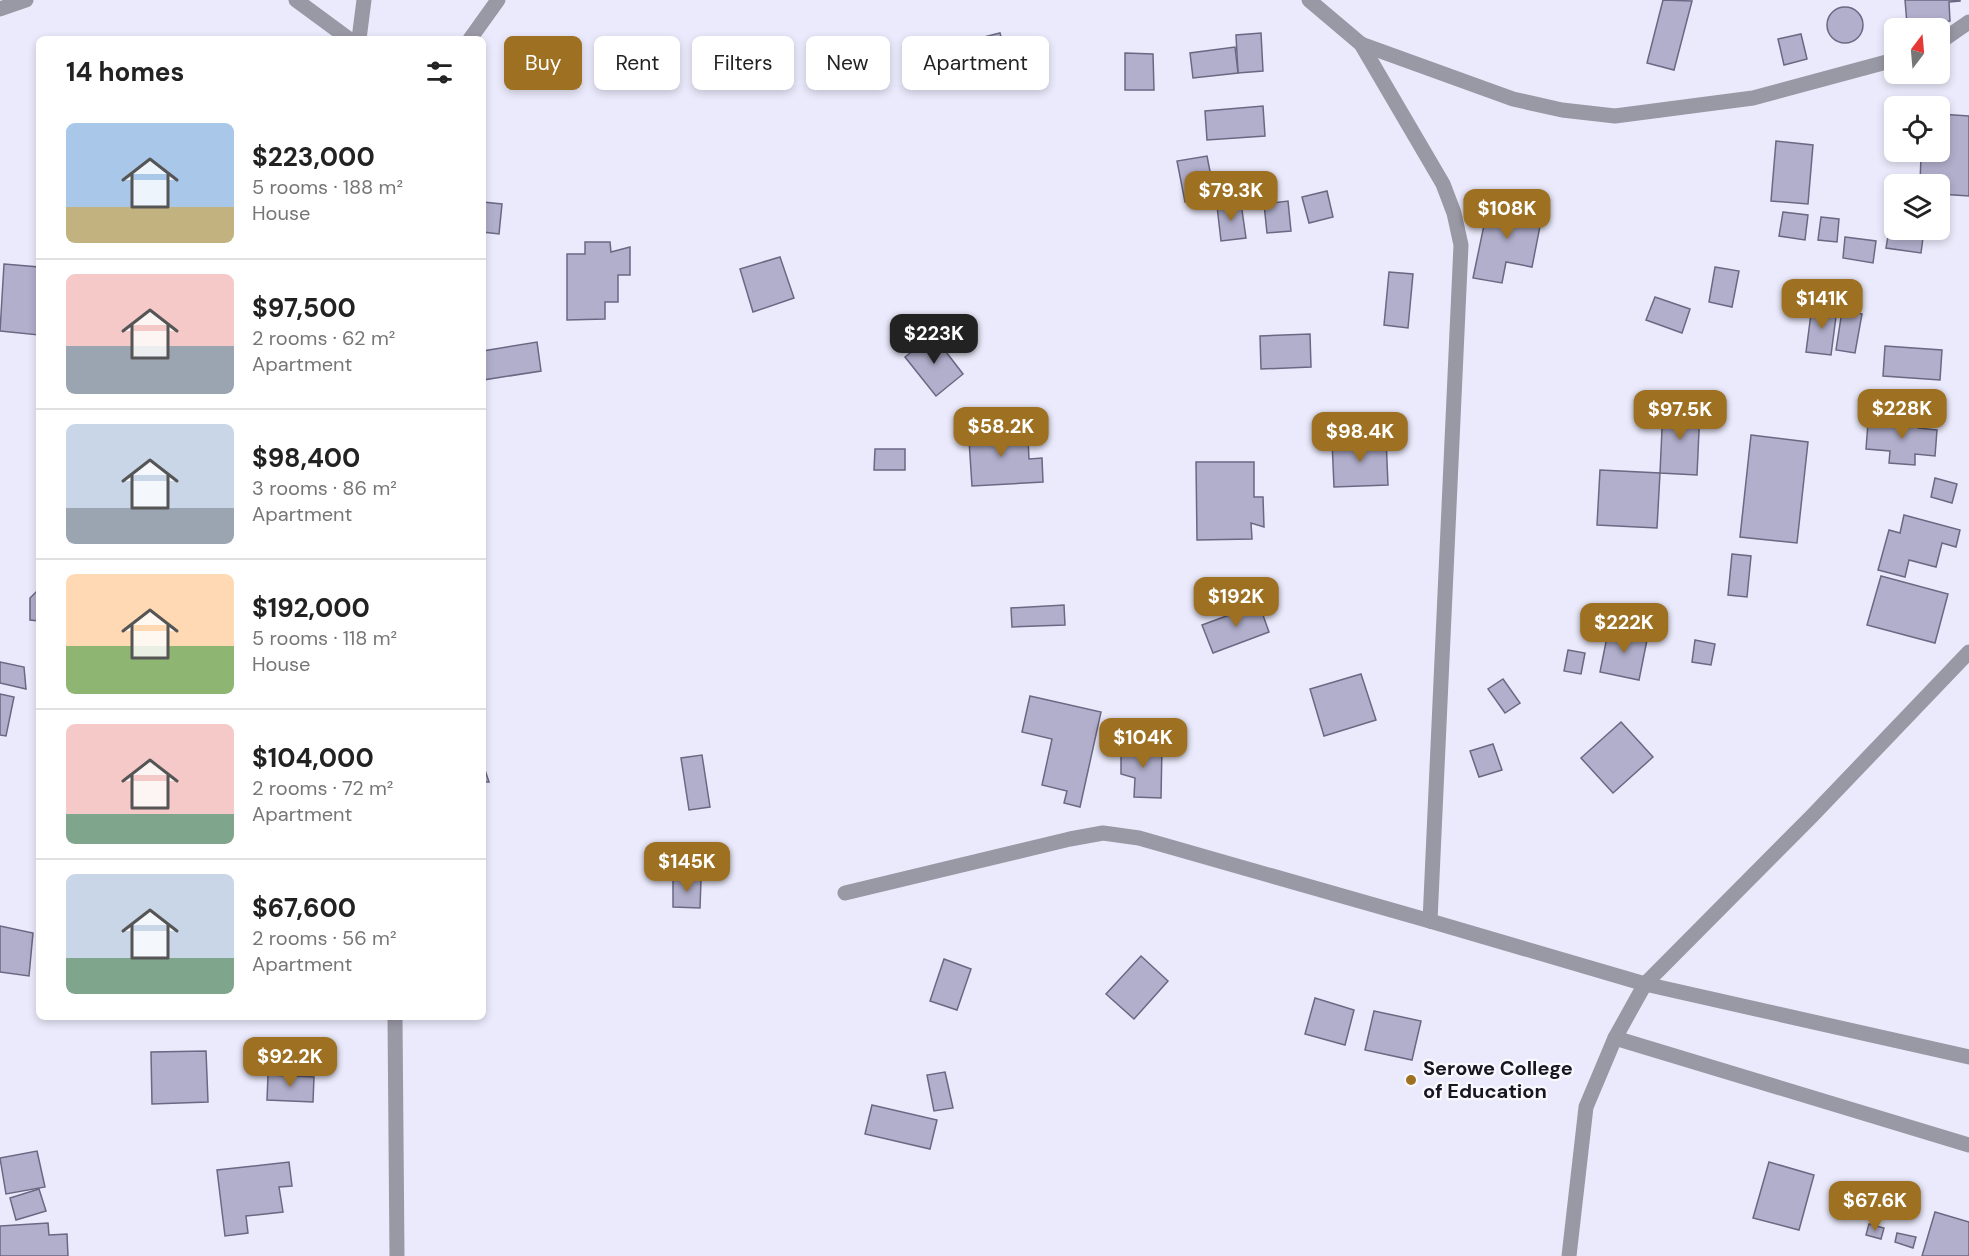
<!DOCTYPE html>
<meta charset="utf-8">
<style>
:root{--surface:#fff;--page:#f6f6f6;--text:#222;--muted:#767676;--line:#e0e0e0;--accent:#9d7121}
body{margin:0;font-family:"DM Sans",sans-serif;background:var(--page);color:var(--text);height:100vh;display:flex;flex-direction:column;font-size:22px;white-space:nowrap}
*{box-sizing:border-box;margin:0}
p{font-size:20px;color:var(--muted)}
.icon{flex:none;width:33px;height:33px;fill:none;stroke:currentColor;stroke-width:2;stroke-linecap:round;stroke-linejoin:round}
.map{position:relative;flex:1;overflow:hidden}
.side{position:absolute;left:36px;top:36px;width:450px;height:984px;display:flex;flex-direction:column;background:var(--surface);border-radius:9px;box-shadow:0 3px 9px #0003}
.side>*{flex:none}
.top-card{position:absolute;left:504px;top:36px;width:570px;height:54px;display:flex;gap:12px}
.needle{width:39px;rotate:16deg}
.buttons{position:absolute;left:1884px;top:18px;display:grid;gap:12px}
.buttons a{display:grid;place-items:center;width:66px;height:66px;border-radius:9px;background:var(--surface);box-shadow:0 3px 9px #0003;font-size:30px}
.price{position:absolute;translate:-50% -51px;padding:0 14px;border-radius:12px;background:var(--accent);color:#fff;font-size:20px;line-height:39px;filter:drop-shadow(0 2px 3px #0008)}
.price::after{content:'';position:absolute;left:50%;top:36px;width:18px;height:14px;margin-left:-9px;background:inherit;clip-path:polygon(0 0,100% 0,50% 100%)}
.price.selected{background:#222;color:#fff}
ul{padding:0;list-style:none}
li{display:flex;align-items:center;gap:18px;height:150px;padding:0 30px}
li+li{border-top:2px solid var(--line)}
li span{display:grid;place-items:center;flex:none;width:168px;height:120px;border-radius:9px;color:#555}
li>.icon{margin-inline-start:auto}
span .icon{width:72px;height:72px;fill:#fffc;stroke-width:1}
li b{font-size:26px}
h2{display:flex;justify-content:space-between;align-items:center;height:72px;padding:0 30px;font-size:26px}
.tag{padding:0 21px;border-radius:9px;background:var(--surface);box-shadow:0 3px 9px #0003;font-size:21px;line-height:54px}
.tag.selected{background:var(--accent);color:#fff}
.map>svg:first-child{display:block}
.building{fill:#b1afcc;stroke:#6a6882;stroke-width:1.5}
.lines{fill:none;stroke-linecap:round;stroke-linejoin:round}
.service{stroke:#9998a5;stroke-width:15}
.minor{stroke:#9998a5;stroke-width:15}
.tertiary{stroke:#9998a5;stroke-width:15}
.poi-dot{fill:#9d7121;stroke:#f9f9ff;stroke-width:2}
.labels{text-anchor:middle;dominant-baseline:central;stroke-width:4.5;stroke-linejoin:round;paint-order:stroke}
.poi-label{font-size:20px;font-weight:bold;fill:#171621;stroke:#f9f9ff;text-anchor:start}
</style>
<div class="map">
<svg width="1969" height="1256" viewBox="0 0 1969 1256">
<rect width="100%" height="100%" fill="#ebeafc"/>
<g class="building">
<polygon points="1663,0 1692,1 1674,70 1647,63"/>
<polygon points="1905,0 1960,0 1960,1 1949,2 1950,21 1907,24"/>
<circle cx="1845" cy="25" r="18"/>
<polygon points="1000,33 1006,56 979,63 972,40"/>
<polygon points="1261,33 1263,71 1238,73 1236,35"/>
<polygon points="1801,34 1807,59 1784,65 1778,39"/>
<polygon points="964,39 967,63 938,68 935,43"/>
<polygon points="1235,47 1238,73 1193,78 1190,53"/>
<polygon points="1125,53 1153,54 1154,90 1125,90"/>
<polygon points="1263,106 1265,136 1207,140 1205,111"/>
<polygon points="1940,114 1969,116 1969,196 1940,194 1940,184 1920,184 1921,156 1903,155 1903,152 1940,152"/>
<polygon points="1776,141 1813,145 1808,204 1771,201"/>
<polygon points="1207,156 1215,197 1185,202 1177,161"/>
<polygon points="1327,191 1333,217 1309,223 1302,197"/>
<polygon points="1288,201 1291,231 1267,233 1264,204"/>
<polygon points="1489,201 1543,211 1532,267 1506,262 1502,283 1473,278"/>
<polygon points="483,202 502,204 499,234 483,232"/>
<polygon points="1241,203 1246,238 1221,241 1217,206"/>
<polygon points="1783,212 1808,215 1805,240 1779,236"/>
<polygon points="1821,217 1839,219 1837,242 1818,240"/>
<polygon points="1890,224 1894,225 1894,230 1924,230 1921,253 1886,248"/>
<polygon points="1845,237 1876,241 1873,263 1843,258"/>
<polygon points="585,242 610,242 611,252 630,247 630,275 618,275 618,302 605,302 605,319 567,320 567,254 585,254"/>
<polygon points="780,257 794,298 753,312 740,269"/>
<polygon points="4,264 39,267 39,335 0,331"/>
<polygon points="1715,267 1739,271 1732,307 1709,302"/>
<polygon points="1389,272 1413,274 1408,328 1384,325"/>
<polygon points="1655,297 1690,309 1682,333 1646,320"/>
<polygon points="1812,306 1837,309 1831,355 1806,352"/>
<polygon points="1842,311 1862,314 1855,353 1836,350"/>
<polygon points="1310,334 1311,367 1261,369 1260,336"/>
<polygon points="933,335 963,374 936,396 905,357"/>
<polygon points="537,342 541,371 483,380 483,351"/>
<polygon points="1885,346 1942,350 1940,380 1883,376"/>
<polygon points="1663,407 1700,409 1697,475 1660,473"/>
<polygon points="1893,416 1918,418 1918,428 1937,430 1935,456 1915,454 1915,465 1889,463 1890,451 1866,449 1868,423 1892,426"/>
<polygon points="1000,423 1001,439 1028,438 1029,459 1042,458 1043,482 972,486 968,425"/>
<polygon points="1751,435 1808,442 1797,543 1740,537"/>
<polygon points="1386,438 1388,485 1334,487 1332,441"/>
<polygon points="875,449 905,449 905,470 874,470"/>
<polygon points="1196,462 1254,462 1254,497 1263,497 1264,527 1251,523 1252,539 1197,540"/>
<polygon points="1600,470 1660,473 1657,528 1597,525"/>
<polygon points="1935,478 1957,484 1952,503 1931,497"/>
<polygon points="1904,515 1960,530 1956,547 1942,543 1936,567 1909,560 1905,577 1878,570 1889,530 1900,533"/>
<polygon points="1732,554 1751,556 1747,597 1728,595"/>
<polygon points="1881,576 1948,594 1935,643 1867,625"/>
<polygon points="39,589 39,621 30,620 30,598"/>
<polygon points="1259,604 1269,632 1213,653 1202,625"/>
<polygon points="1064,605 1065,625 1012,627 1011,608"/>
<polygon points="1609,627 1648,635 1639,680 1600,672"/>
<polygon points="1695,640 1715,644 1711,665 1692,662"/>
<polygon points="1568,650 1585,653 1581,674 1564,671"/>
<polygon points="0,662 24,667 26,689 0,683"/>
<polygon points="1361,674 1376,720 1324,736 1310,689"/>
<polygon points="1503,679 1520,703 1505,713 1488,689"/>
<polygon points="0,694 14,697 6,736 0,735"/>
<polygon points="1030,696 1101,712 1080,807 1064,803 1067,791 1042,785 1052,739 1022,732"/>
<polygon points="1621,722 1653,757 1613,793 1581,758"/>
<polygon points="1493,744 1502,770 1479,777 1470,751"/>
<polygon points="1121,746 1162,747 1161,798 1134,797 1135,778 1121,774"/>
<polygon points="702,755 710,807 689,810 681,758"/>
<polygon points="483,764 489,782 483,782"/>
<polygon points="673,879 701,880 700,908 673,907"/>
<polygon points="0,926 33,933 29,976 0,972"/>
<polygon points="1141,956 1168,981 1134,1019 1106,994"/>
<polygon points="944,959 971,969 957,1010 930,1001"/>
<polygon points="1315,998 1354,1010 1345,1045 1305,1034"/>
<polygon points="1374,1011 1421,1021 1412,1060 1365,1050"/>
<polygon points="206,1051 208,1102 152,1104 151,1052"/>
<polygon points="945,1072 953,1108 934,1111 927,1075"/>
<polygon points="268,1075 314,1077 313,1102 267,1100"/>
<polygon points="872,1105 937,1120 930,1149 865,1134"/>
<polygon points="37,1151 45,1187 6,1194 0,1158"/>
<polygon points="289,1162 292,1186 279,1187 283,1212 246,1216 248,1233 225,1236 217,1170"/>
<polygon points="1769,1162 1814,1175 1799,1230 1753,1218"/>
<polygon points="39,1189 46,1211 16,1220 10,1198"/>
<polygon points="1935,1212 1969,1222 1969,1256 1922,1256"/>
<polygon points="48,1223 49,1235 67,1234 68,1256 0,1256 0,1226"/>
<polygon points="1869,1224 1884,1228 1881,1239 1866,1235"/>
<polygon points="1897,1233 1916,1237 1913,1248 1895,1242"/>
</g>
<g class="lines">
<g class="service">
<polyline points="1615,1038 1969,1145"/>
<polyline points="1569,1256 1586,1107 1615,1038 1645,984"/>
</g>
<g class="minor">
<polyline points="296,0 349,39"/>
<polyline points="1309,0 1361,44 1443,184 1454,213 1461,245 1430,921 1645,984 1969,1057"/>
<polyline points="0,9 26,0"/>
<polyline points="359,39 364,0"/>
<polyline points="1940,42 1969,22"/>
<polyline points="1361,44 1513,99 1562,110 1615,116 1753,98 1894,60"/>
<polyline points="845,893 1070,839 1103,833 1139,838 1430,921"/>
<polyline points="1645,984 1811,817 1969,652"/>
</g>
<g class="tertiary">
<polyline points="470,39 498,0"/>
<polyline points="395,1017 397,1256"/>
</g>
</g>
<circle class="poi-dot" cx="1411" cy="1080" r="6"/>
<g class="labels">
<g class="poi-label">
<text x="1423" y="1068">Serowe College<tspan x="1423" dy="23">of Education</tspan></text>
</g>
</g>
</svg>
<div class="buttons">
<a><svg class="needle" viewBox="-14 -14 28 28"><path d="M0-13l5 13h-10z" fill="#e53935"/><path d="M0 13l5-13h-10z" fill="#767676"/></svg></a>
<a><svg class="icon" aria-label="locate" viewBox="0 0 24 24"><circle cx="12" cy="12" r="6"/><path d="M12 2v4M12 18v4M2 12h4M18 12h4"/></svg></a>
<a><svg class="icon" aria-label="layers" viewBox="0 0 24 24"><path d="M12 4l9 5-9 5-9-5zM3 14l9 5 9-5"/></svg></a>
</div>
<b class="price" style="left:1231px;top:222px">$79.3K</b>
<b class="price" style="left:1507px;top:240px">$108K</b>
<b class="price" style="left:1822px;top:330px">$141K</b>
<b class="price selected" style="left:934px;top:365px">$223K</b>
<b class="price" style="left:1902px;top:440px">$228K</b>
<b class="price" style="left:1680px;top:441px">$97.5K</b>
<b class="price" style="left:1001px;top:458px">$58.2K</b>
<b class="price" style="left:1360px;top:463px">$98.4K</b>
<b class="price" style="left:1236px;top:628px">$192K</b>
<b class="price" style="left:1624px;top:654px">$222K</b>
<b class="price" style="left:1143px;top:769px">$104K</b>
<b class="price" style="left:687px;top:893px">$145K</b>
<b class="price" style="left:290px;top:1088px">$92.2K</b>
<b class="price" style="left:1875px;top:1232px">$67.6K</b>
<div class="top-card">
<a class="tag selected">Buy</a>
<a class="tag">Rent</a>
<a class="tag">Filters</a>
<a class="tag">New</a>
<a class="tag">Apartment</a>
</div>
<section class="side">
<h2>14 homes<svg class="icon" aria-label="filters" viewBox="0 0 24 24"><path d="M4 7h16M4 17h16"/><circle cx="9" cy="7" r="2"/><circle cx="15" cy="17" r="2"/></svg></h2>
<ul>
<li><span style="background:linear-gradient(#a9c7e8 70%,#c2b280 0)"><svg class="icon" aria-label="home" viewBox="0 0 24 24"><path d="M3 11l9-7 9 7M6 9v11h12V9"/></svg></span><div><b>$223,000</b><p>5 rooms · 188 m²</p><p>House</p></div></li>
<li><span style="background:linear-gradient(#f6c9c9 60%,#9aa5b1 0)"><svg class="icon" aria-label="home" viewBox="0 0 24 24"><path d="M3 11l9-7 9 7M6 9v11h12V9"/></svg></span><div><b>$97,500</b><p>2 rooms · 62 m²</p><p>Apartment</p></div></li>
<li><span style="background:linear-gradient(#c9d6e8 70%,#9aa5b1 0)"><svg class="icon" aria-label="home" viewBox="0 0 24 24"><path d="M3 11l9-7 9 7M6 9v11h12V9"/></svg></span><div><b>$98,400</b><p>3 rooms · 86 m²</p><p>Apartment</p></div></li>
<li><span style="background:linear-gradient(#ffd9b3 60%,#8fb573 0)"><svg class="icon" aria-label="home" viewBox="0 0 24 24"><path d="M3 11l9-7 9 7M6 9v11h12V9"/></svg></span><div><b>$192,000</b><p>5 rooms · 118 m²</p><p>House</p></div></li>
<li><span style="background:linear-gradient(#f6c9c9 75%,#7fa58c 0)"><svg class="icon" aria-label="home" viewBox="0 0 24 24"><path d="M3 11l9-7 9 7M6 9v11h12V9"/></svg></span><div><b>$104,000</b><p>2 rooms · 72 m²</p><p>Apartment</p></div></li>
<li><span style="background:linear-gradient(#c9d6e8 70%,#7fa58c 0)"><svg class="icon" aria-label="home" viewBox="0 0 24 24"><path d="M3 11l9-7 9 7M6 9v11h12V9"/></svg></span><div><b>$67,600</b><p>2 rooms · 56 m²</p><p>Apartment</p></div></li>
</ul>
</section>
</div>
